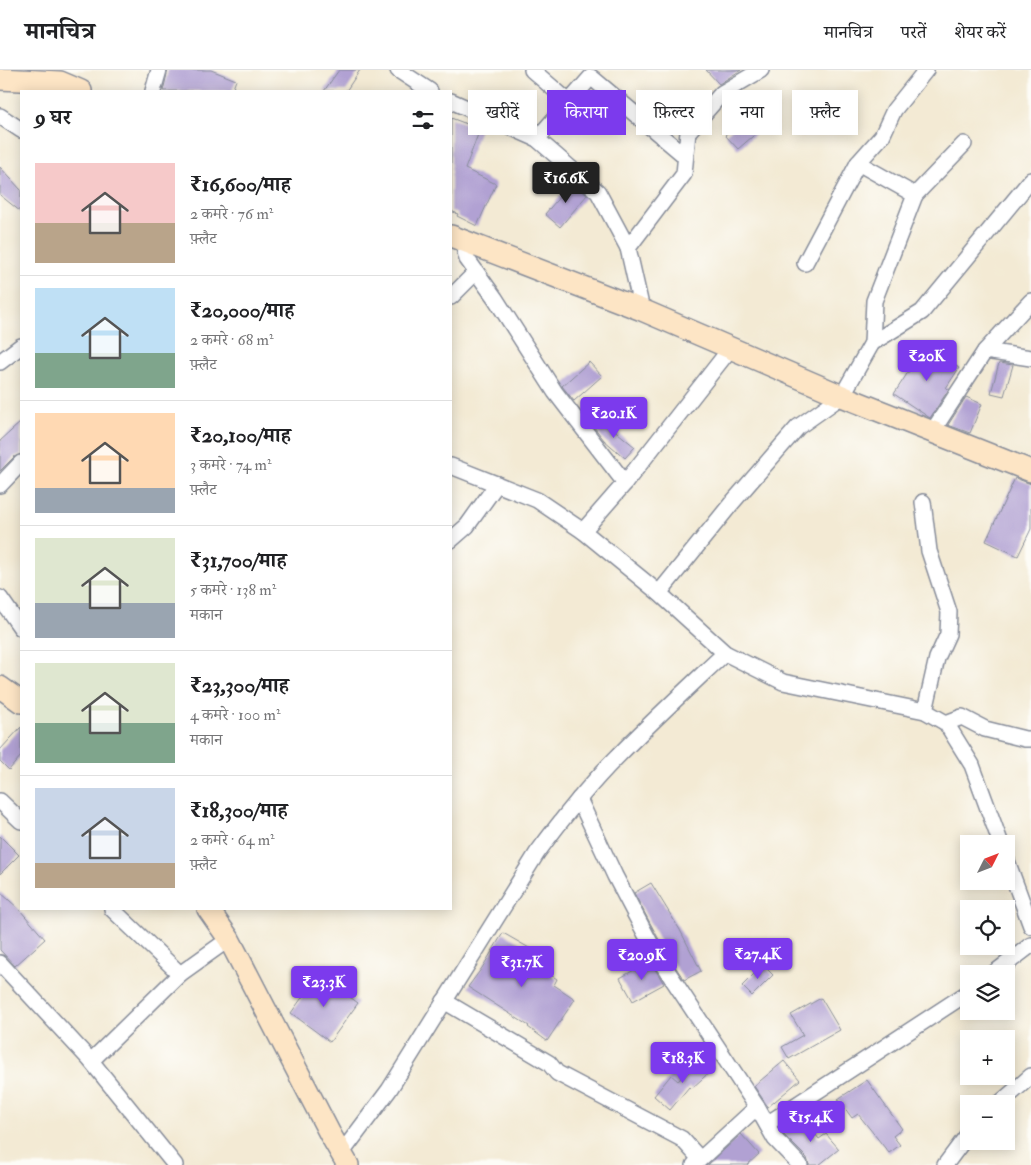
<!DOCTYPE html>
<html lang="hi">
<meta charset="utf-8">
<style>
:root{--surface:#fff;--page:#f6f6f6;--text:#202124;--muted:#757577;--line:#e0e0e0;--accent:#7c3aed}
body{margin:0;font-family:"IM FELL Double Pica","Noto Serif Devanagari",serif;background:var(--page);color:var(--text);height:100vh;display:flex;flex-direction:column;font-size:19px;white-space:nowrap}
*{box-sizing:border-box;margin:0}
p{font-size:16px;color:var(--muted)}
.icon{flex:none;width:28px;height:28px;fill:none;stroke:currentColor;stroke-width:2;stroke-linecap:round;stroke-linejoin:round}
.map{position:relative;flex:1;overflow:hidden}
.drawer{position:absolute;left:20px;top:20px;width:432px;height:820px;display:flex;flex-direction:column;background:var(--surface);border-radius:0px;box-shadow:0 2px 12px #0003}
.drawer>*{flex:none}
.hud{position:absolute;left:468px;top:20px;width:475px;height:45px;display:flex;gap:10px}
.needle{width:32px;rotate:48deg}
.fabs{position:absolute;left:960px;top:765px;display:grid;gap:10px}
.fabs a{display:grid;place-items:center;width:55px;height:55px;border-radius:0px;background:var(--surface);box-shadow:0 2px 12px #0003;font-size:25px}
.price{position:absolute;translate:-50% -42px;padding:0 11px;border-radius:5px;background:var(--accent);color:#fff;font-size:16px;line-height:32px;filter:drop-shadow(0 1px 2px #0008)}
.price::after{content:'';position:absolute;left:50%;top:30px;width:15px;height:11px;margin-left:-8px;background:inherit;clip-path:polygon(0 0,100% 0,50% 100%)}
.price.selected{background:#222;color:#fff}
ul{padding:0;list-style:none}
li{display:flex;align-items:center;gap:15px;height:125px;padding:0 15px}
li+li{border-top:1px solid var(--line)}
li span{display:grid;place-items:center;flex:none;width:140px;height:100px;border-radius:0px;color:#555}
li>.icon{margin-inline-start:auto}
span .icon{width:60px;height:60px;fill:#fffc;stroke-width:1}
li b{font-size:21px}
h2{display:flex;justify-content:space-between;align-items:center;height:60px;padding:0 15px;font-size:21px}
.pill{padding:0 18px;border-radius:0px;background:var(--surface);box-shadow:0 2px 12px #0003;font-size:18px;line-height:45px}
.pill.selected{background:var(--accent);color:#fff}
header{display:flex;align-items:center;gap:30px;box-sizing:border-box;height:70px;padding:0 25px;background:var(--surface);border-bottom:1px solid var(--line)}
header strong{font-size:24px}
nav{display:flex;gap:28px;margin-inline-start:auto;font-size:18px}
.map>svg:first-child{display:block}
.building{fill:#b1a1d3}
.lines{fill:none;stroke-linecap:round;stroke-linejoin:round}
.minor-casing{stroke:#878c99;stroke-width:18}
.secondary-casing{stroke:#878c99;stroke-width:24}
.minor{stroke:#fff;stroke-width:15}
.secondary{stroke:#fde5c5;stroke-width:21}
</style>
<header>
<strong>मानचित्र</strong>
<nav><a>मानचित्र</a><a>परतें</a><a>शेयर करें</a></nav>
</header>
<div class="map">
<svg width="1031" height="1095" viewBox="0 0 1031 1095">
<rect width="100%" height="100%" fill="#fdfcf7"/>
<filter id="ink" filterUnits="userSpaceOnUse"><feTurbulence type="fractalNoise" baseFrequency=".02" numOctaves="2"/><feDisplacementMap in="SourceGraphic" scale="10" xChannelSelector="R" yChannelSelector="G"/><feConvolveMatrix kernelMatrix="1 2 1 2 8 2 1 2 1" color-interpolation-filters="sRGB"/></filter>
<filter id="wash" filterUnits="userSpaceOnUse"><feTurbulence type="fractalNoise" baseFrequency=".0096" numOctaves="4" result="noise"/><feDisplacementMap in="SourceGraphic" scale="20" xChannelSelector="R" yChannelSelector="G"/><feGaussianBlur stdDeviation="1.12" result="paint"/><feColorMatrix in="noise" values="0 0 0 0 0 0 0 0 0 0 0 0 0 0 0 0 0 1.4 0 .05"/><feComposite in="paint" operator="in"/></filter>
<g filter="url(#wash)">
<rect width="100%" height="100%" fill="#f3ead4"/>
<g id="blocks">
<g class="building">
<polygon points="168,0 211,0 236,10 232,21 163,21"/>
<polygon points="339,0 360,0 346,21 324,21"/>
<polygon points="706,0 741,0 719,14"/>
<polygon points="754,40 767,54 738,79 725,65"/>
<polygon points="451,48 480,59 465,99 496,114 477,156 457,146 458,144 451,141"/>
<polygon points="0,97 21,120 21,142 0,125"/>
<polygon points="572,112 587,125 560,157 545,144"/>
<polygon points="925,276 959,298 946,318 949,319 930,348 894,324"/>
<polygon points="589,292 602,306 574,331 562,316"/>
<polygon points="999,293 1013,295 1004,326 991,323"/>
<polygon points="966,327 982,334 970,363 948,355"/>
<polygon points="601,349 635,377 625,388 604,370 594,357"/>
<polygon points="21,352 21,384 14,387 0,401 0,371"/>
<polygon points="1015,408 1031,414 1031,459 1018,486 986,471"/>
<polygon points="21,657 21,686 9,700 0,691 0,680"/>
<polygon points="0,766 19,785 0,804"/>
<polygon points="651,813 680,860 701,901 684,910 664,879 634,823"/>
<polygon points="0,822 19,839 45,869 15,896 0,880"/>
<polygon points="503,863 531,879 525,888 557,909 554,915 575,929 547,971 528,957 529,956 468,917 482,898"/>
<polygon points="650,891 664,914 633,931 620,908"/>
<polygon points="763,895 773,905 752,926 742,916"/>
<polygon points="319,904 358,933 330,972 291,943"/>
<polygon points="821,928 840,960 789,989 782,977 803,965 791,945"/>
<polygon points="704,987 714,998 691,1019 689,1017 670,1040 654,1026 671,1005 678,1011"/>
<polygon points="784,991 800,1010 768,1037 754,1016"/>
<polygon points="867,1010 902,1059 893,1066 900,1075 889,1083 858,1044 852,1048 838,1029"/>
<polygon points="803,1048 819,1069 826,1064 839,1079 819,1095 809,1095 807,1088 783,1064"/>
<polygon points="741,1064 759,1084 747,1095 708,1095"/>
</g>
</g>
</g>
<g filter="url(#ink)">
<use href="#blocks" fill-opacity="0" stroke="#878c99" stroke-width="1"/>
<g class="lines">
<g class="minor-casing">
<g id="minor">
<polyline points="398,0 430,21"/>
<polyline points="532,0 569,32 537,69"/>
<polyline points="153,21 159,0"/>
<polyline points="451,31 537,69 598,122 628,178"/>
<polyline points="569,32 591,7 685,86"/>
<polyline points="0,46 21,60"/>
<polyline points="915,125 964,74"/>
<polyline points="462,170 467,189 495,228 555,322 625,413"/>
<polyline points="805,193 858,93"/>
<polyline points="451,227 476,202"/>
<polyline points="642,240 628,178 684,104 688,62 722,23 761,0"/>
<polyline points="872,273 922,242 1031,110"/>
<polyline points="985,281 1031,288"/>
<polyline points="0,292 21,276"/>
<polyline points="932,362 985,281 1031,231"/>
<polyline points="451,396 537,430 583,461 659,523 725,583 783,612 925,641 946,653 972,695 1001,774"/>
<polyline points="0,415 21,393"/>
<polyline points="923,432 929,481 949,542 948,564 937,588 925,641"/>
<polyline points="583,461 625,413 730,279"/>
<polyline points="451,470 467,456 497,414"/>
<polyline points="659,523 731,434 798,357 842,326 872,273 874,231 915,125 858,93 882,66 894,40 926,0"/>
<polyline points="0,528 21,558"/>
<polyline points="946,653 962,647 985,659 1025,669 1031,669"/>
<polyline points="579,729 615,806 656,884 757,1037 775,1069 800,1095"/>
<polyline points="0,731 21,751"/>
<polyline points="1006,788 1031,856"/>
<polyline points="112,839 180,904"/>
<polyline points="0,893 91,991"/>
<polyline points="993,904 1031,875"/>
<polyline points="444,931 549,993 557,1003 682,1069 700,1089"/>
<polyline points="999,1034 1031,1006"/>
<polyline points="767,1054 969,922"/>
<path d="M341,1084L389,1020L537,783C562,749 588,716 618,686C652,651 689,617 725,583"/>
<polyline points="175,1095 91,991 180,904 229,869"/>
<polyline points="694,1095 757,1037"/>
<polyline points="945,1095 969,1063"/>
</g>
</g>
<g class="secondary-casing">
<g id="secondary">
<polyline points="0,9 60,12 81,21"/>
<polyline points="451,166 642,240 842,326 1031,401"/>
<polyline points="0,617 21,632"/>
<polyline points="208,839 229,869 330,1064 348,1095"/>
</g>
</g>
<use href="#minor" class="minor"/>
<use href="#secondary" class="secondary"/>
</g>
</g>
</svg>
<div class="fabs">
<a><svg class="needle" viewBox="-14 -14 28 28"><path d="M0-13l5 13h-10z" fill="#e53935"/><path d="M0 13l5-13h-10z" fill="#757577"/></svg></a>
<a><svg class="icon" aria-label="locate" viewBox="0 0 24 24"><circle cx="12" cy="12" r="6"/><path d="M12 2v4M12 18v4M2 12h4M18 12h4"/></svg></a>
<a><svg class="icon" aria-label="layers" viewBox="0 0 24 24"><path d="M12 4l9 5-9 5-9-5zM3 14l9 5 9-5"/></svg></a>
<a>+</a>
<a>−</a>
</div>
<b class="price selected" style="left:566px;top:134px">₹16.6K</b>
<b class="price" style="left:927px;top:312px">₹20K</b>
<b class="price" style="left:614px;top:369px">₹20.1K</b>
<b class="price" style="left:758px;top:910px">₹27.4K</b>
<b class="price" style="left:642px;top:911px">₹20.9K</b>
<b class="price" style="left:522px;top:918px">₹31.7K</b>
<b class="price" style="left:324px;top:938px">₹23.3K</b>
<b class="price" style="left:683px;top:1014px">₹18.3K</b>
<b class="price" style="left:811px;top:1073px">₹15.4K</b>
<div class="hud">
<a class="pill">खरीदें</a>
<a class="pill selected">किराया</a>
<a class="pill">फ़िल्टर</a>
<a class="pill">नया</a>
<a class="pill">फ़्लैट</a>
</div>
<section class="drawer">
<h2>9 घर<svg class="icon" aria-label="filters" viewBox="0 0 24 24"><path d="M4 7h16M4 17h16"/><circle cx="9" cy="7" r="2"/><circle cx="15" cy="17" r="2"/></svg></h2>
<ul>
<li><span style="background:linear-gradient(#f6c9c9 60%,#b9a48a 0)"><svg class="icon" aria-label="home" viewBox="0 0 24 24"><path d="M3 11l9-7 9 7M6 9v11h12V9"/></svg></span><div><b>₹16,600/माह</b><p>2 कमरे · 76 m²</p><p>फ़्लैट</p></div></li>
<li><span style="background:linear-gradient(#bfe0f5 65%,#7fa58c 0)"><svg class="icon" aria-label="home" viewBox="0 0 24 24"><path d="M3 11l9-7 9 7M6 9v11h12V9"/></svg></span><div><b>₹20,000/माह</b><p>2 कमरे · 68 m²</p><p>फ़्लैट</p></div></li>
<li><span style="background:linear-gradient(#ffd9b3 75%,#9aa5b1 0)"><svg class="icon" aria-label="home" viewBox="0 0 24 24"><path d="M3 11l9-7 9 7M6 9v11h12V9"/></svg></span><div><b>₹20,100/माह</b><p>3 कमरे · 74 m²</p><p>फ़्लैट</p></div></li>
<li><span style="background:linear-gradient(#dfe7d0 65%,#9aa5b1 0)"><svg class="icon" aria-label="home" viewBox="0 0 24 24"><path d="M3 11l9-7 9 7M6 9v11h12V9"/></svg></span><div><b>₹31,700/माह</b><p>5 कमरे · 138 m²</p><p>मकान</p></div></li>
<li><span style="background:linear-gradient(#dfe7d0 60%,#7fa58c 0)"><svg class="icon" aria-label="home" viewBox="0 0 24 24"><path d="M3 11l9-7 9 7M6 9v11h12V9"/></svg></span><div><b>₹23,300/माह</b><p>4 कमरे · 100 m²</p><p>मकान</p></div></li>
<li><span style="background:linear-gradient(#c9d6e8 75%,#b9a48a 0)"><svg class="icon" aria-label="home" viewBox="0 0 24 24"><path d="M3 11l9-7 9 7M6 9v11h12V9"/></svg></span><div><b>₹18,300/माह</b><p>2 कमरे · 64 m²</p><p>फ़्लैट</p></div></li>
</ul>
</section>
</div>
